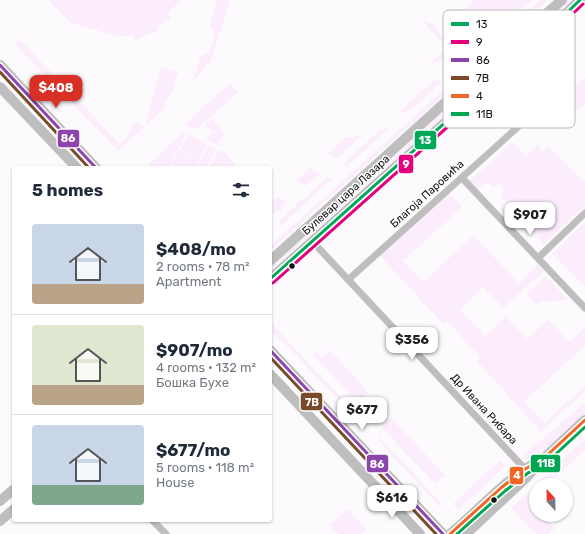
<!DOCTYPE html>
<meta charset="utf-8">
<style>
:root{--surface:#fff;--page:#f6f6f7;--text:#1f2937;--muted:#747a83;--line:#e0e1e3;--accent:#d93025}
body{margin:0;font-family:Rubik,sans-serif;background:var(--page);color:var(--text);height:100vh;display:flex;flex-direction:column;font-size:15px;white-space:nowrap}
*{box-sizing:border-box;margin:0}
p{font-size:13px;color:var(--muted)}
.icon{flex:none;width:22px;height:22px;fill:none;stroke:currentColor;stroke-width:2;stroke-linecap:round;stroke-linejoin:round}
.map{position:relative;flex:1;overflow:hidden}
.side{position:absolute;left:12px;top:166px;width:260px;height:356px;display:flex;flex-direction:column;background:var(--surface);border-radius:4px;box-shadow:0 1px 3px #0004}
.side>*{flex:none}
.needle{width:26px;rotate:338deg}
.tools{position:absolute;left:529px;top:478px;display:grid;gap:8px}
.tools a{display:grid;place-items:center;width:44px;height:44px;border-radius:50%;background:var(--surface);box-shadow:0 1px 3px #0004;font-size:20px}
.price{position:absolute;translate:-50% -34px;padding:0 9px;border-radius:8px;background:#fff;color:#222;font-size:13px;line-height:26px;filter:drop-shadow(0 1px 2px #0008)}
.price::after{content:'';position:absolute;left:50%;top:24px;width:12px;height:9px;margin-left:-6px;background:inherit;clip-path:polygon(0 0,100% 0,50% 100%)}
.price.current{background:var(--accent);color:#fff}
ul{padding:0;list-style:none}
li{display:flex;align-items:center;gap:12px;height:100px;padding:0 20px}
li+li{border-top:1px solid var(--line)}
li span{display:grid;place-items:center;flex:none;width:112px;height:80px;border-radius:4px;color:#555}
li>.icon{margin-inline-start:auto}
span .icon{width:48px;height:48px;fill:#fffc;stroke-width:1}
li b{font-size:17px}
h2{display:flex;justify-content:space-between;align-items:center;height:48px;padding:0 20px;font-size:17px}
.map>svg:first-child{display:block}
.green{fill:#fcedfd}
.lines{fill:none;stroke-linecap:round;stroke-linejoin:round}
.street{stroke:#bfbebf;stroke-width:7}
.secondary{stroke:#bfbebf;stroke-width:10}
.bus-1-casing{stroke:#fff;stroke-width:6}
.bus-2-casing{stroke:#fff;stroke-width:6}
.bus-3-casing{stroke:#fff;stroke-width:6}
.bus-4-casing{stroke:#fff;stroke-width:6}
.bus-5-casing{stroke:#fff;stroke-width:6}
.bus-6-casing{stroke:#fff;stroke-width:6}
.bus-1{stroke:#00a859;stroke-width:3}
.bus-2{stroke:#e5007d;stroke-width:3}
.bus-3{stroke:#8e44ad;stroke-width:3}
.bus-4{stroke:#7a4b2a;stroke-width:3}
.bus-5{stroke:#f26522;stroke-width:3}
.bus-6{stroke:#00a651;stroke-width:3}
.bus-dot{fill:#151415;stroke:#fff;stroke-width:1.5}
.labels{text-anchor:middle;dominant-baseline:central;stroke-width:3;stroke-linejoin:round;paint-order:stroke}
.street-label{font-size:11px;fill:#151415;stroke:#fff}
.key{fill:#fff;stroke:#b9b8b9;stroke-width:1}
.key-label{font-size:11px;fill:#151415}
.line-badge{stroke:#fff;stroke-width:1.5}
.badge-label{font-size:11px;text-anchor:middle;font-weight:bold;fill:#fff}
</style>
<div class="map">
<svg width="585" height="534" viewBox="0 0 585 534">
<rect width="100%" height="100%" fill="#fcfafc"/>
<g class="green">
<polygon points="48,0 180,0 168,14 171,18 157,27 158,31 135,40 133,36 117,36 71,23"/>
<polygon points="217,0 230,0 211,61 193,81 201,55 209,52 215,34 210,25"/>
<polygon points="475,0 532,0 480,47 473,45 451,20"/>
<polygon points="540,0 548,0 533,14 515,26 490,49 488,49"/>
<polygon points="568,0 572,0 502,63 493,67"/>
<path d="M421,19L431,23L451,47C446,59 441,62 428,65L447,48Z"/>
<polygon points="18,38 120,144 127,137 134,122 145,127 161,67 178,72 172,91 162,110 119,151 15,45"/>
<path d="M561,69L576,86L585,78V104C581,108 577,110 571,111L546,83Z"/>
<polygon points="458,77 461,80 270,251 270,246"/>
<polygon points="444,79 410,111 398,113 433,81"/>
<polygon points="230,83 238,92 197,129 184,125"/>
<polygon points="467,89 470,92 270,271 270,268 303,238 314,227"/>
<polygon points="212,119 224,133 218,145 206,139 213,133 205,124"/>
<polygon points="389,128 345,168 345,162 380,130"/>
<polygon points="184,132 186,133 168,168 153,168 149,164"/>
<polygon points="188,134 207,144 199,160 180,149"/>
<polygon points="362,135 337,158 328,153 344,138"/>
<polygon points="512,143 526,156 537,145 543,152 549,147 573,171 585,181 585,206 544,244 500,195 504,190 498,184 493,188 487,182 476,190 468,182"/>
<polygon points="209,145 216,149 206,168 196,168"/>
<polygon points="179,150 199,160 194,168 176,168 171,165"/>
<polygon points="219,150 226,153 235,164 233,168 209,168"/>
<polygon points="310,168 320,174 306,186 296,181"/>
<polygon points="327,177 333,178 280,226 280,220"/>
<polygon points="449,193 462,207 403,261 423,282 474,235 518,283 538,264 544,271 503,308 483,287 460,309 485,336 506,317 527,339 548,320 569,342 585,327 585,345 524,402 545,423 585,385 585,391 541,432 477,361 480,357 447,321 443,324 380,256"/>
<polygon points="278,197 288,202 275,214 270,211 270,204"/>
<polygon points="585,222 585,287 552,254"/>
<polygon points="546,276 568,300 539,302 536,305 526,294"/>
<polygon points="270,322 360,418 360,419 352,413 284,343 270,331"/>
<polygon points="330,350 368,392 359,401 373,416 372,417 312,354 316,351 322,358"/>
<polygon points="585,403 585,414 549,447 530,460 520,458"/>
<polygon points="391,418 445,475 435,484 382,428"/>
<polygon points="379,437 442,504 440,507 385,448 379,440"/>
<polygon points="585,439 585,450 548,485 536,485 536,496 531,501 536,507 536,515 543,515 555,528 549,534 536,534 511,508"/>
<polygon points="500,460 505,466 459,509 453,504"/>
<polygon points="347,509 367,529 362,534 338,534 329,525"/>
</g>
<g class="lines">
<g class="street">
<polyline points="462,178 585,308"/>
<polyline points="312,241 525,469"/>
<polyline points="538,258 585,213"/>
<polyline points="349,279 519,126"/>
<polyline points="152,520 166,534"/>
</g>
<g class="secondary">
<polyline points="0,65 96,168"/>
<polyline points="0,87 77,168"/>
<polyline points="270,261 482,69 562,0"/>
<polyline points="270,279 553,26 580,0"/>
<polyline points="270,350 443,534"/>
<polyline points="270,374 420,534"/>
<polyline points="0,501 14,489"/>
<polyline points="0,521 14,509"/>
<path d="M450,534C479,510 504,480 537,462"/>
<polyline points="466,534 527,477 542,460 585,420"/>
</g>
<g class="bus-1-casing">
<polyline id="bus-1" points="270,279 553,26 580,0"/>
</g>
<g class="bus-2-casing">
<polyline id="bus-2" points="273,283 556,30 583,4"/>
</g>
<g class="bus-3-casing">
<g id="bus-3">
<polyline points="0,65 96,168"/>
<polyline points="270,350 443,534"/>
</g>
</g>
<g class="bus-4-casing">
<g id="bus-4">
<polyline points="0,72 89,168"/>
<polyline points="270,357 436,534"/>
</g>
</g>
<g class="bus-5-casing">
<polyline id="bus-5" points="450,534 502,487 525,469 542,460 585,420"/>
</g>
<g class="bus-6-casing">
<polyline id="bus-6" points="457,534 505,491 528,473 545,464 585,427"/>
</g>
<use href="#bus-1" class="bus-1"/>
<use href="#bus-2" class="bus-2"/>
<use href="#bus-3" class="bus-3"/>
<use href="#bus-4" class="bus-4"/>
<use href="#bus-5" class="bus-5"/>
<use href="#bus-6" class="bus-6"/>
</g>
<g class="bus-dot">
<circle cx="292" cy="266" r="3.5"/>
<circle cx="494" cy="500" r="3.5"/>
</g>
<g class="labels">
<g class="street-label">
<text transform="translate(427 194) rotate(-42)">Благоја Паровића</text>
<text transform="translate(346 195) rotate(-42)">Булевар цара Лазара</text>
<text transform="translate(484 409) rotate(47)">Др Ивана Рибара</text>
</g>
</g>
<rect x="443" y="10" width="132" height="118" rx="6" class="key"/>
<rect x="451" y="22" width="18" height="4" fill="#00a859"/>
<rect x="451" y="40" width="18" height="4" fill="#e5007d"/>
<rect x="451" y="58" width="18" height="4" fill="#8e44ad"/>
<rect x="451" y="76" width="18" height="4" fill="#7a4b2a"/>
<rect x="451" y="94" width="18" height="4" fill="#f26522"/>
<rect x="451" y="112" width="18" height="4" fill="#00a651"/>
<g class="key-label">
<text x="476" y="28">13</text>
<text x="476" y="46">9</text>
<text x="476" y="64">86</text>
<text x="476" y="82">7B</text>
<text x="476" y="100">4</text>
<text x="476" y="118">11B</text>
</g>
<g class="line-badge">
<rect x="57" y="129" width="23" height="19" rx="4" fill="#8e44ad"/>
<rect x="414" y="130" width="23" height="20" rx="4" fill="#00a859"/>
<rect x="398" y="154" width="16" height="20" rx="4" fill="#e5007d"/>
<rect x="300" y="392" width="23" height="19" rx="4" fill="#7a4b2a"/>
<rect x="530" y="454" width="31" height="19" rx="4" fill="#00a651"/>
<rect x="366" y="454" width="23" height="19" rx="4" fill="#8e44ad"/>
<rect x="509" y="466" width="15" height="19" rx="4" fill="#f26522"/>
</g>
<g class="badge-label">
<text x="68" y="142">86</text>
<text x="425" y="144">13</text>
<text x="406" y="168">9</text>
<text x="312" y="406">7B</text>
<text x="546" y="467">11B</text>
<text x="377" y="468">86</text>
<text x="517" y="479">4</text>
</g>
</svg>
<div class="tools">
<a><svg class="needle" viewBox="-14 -14 28 28"><path d="M0-13l5 13h-10z" fill="#e53935"/><path d="M0 13l5-13h-10z" fill="#747a83"/></svg></a>
</div>
<b class="price current" style="left:56px;top:109px">$408</b>
<b class="price" style="left:530px;top:236px">$907</b>
<b class="price" style="left:412px;top:361px">$356</b>
<b class="price" style="left:362px;top:431px">$677</b>
<b class="price" style="left:392px;top:519px">$616</b>
<section class="side">
<h2>5 homes<svg class="icon" aria-label="filters" viewBox="0 0 24 24"><path d="M4 7h16M4 17h16"/><circle cx="9" cy="7" r="2"/><circle cx="15" cy="17" r="2"/></svg></h2>
<ul>
<li><span style="background:linear-gradient(#c9d6e8 75%,#b9a48a 0)"><svg class="icon" aria-label="home" viewBox="0 0 24 24"><path d="M3 11l9-7 9 7M6 9v11h12V9"/></svg></span><div><b>$408/mo</b><p>2 rooms · 78 m²</p><p>Apartment</p></div></li>
<li><span style="background:linear-gradient(#dfe7d0 75%,#b9a48a 0)"><svg class="icon" aria-label="home" viewBox="0 0 24 24"><path d="M3 11l9-7 9 7M6 9v11h12V9"/></svg></span><div><b>$907/mo</b><p>4 rooms · 132 m²</p><p>Бошка Бухе</p></div></li>
<li><span style="background:linear-gradient(#c9d6e8 75%,#7fa58c 0)"><svg class="icon" aria-label="home" viewBox="0 0 24 24"><path d="M3 11l9-7 9 7M6 9v11h12V9"/></svg></span><div><b>$677/mo</b><p>5 rooms · 118 m²</p><p>House</p></div></li>
</ul>
</section>
</div>
